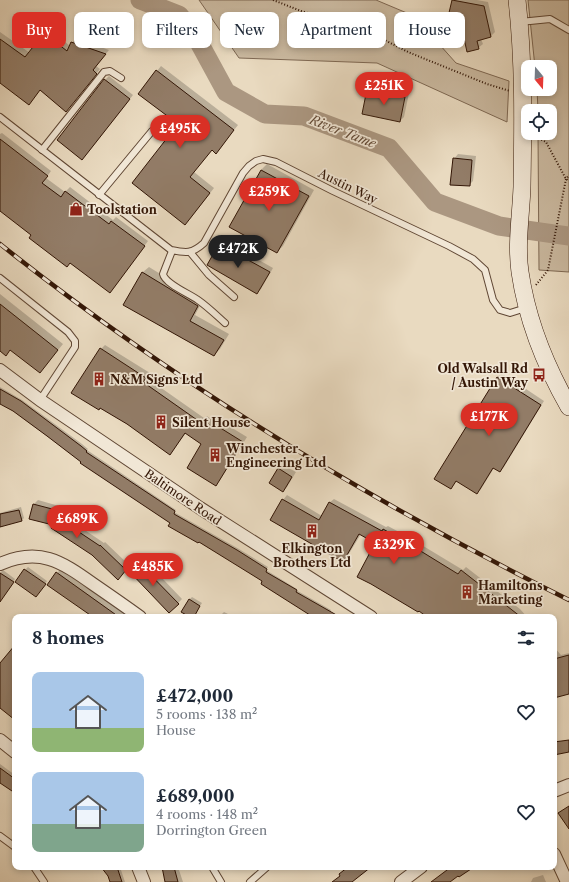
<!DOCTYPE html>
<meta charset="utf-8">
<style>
:root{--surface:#fff;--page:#f6f6f7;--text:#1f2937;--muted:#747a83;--accent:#d93025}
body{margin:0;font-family:"Libre Caslon Text",serif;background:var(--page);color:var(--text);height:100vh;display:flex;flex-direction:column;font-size:15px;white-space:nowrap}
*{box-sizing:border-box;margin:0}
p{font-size:13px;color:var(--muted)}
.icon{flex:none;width:22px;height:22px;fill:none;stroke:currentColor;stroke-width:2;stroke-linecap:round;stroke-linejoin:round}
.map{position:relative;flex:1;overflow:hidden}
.panel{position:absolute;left:12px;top:614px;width:545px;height:256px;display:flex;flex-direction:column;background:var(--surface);border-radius:8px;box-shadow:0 2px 6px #0003}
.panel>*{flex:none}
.guide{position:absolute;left:12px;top:12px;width:545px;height:36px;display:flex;gap:8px}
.needle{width:26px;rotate:161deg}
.controls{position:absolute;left:521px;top:60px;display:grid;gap:8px}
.controls a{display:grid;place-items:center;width:36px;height:36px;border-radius:8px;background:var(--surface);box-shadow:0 2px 6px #0003;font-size:20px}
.price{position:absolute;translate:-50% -34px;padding:0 9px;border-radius:14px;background:var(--accent);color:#fff;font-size:13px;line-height:26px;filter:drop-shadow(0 1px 2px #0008)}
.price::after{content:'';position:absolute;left:50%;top:24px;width:12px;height:9px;margin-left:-6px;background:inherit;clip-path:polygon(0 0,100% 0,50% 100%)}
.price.active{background:#222;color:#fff}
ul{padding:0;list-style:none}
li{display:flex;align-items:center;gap:12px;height:100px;padding:0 20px}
li span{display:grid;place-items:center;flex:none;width:112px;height:80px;border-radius:8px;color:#555}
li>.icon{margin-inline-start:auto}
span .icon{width:48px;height:48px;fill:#fffc;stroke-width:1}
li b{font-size:17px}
h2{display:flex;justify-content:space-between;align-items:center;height:48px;padding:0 20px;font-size:17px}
.pill{padding:0 14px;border-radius:8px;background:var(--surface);box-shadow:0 2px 6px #0003;font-size:14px;line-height:36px}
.pill.active{background:var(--accent);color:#fff}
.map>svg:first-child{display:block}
.green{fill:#cab9a0;stroke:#7e6853}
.shadow{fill:#0003}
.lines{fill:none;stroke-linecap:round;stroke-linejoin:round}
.river{stroke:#ab9781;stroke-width:19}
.building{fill:#927c67;stroke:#331606}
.service-casing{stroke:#604734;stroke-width:8}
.minor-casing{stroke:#604734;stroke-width:14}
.secondary-casing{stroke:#331606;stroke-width:18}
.path{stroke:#331606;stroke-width:2;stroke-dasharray:1 2;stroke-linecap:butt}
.service{stroke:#f1e7d6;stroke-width:6}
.minor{stroke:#f1e7d6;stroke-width:12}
.secondary{stroke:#f1e7d6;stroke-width:17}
.rail-casing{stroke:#331606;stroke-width:4.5}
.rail{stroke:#f1e7d6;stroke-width:3;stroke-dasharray:9;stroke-linecap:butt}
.labels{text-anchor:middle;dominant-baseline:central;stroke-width:3.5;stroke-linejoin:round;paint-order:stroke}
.street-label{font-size:12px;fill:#331606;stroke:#f1e7d6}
.poi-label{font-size:12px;font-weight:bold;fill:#331606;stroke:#f1e7d6;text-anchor:start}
.water-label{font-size:13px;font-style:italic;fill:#634a37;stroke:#f1e7d6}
</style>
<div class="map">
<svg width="569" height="882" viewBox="0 0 569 882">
<rect width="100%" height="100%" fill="#e9dac0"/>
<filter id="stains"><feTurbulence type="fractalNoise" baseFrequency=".005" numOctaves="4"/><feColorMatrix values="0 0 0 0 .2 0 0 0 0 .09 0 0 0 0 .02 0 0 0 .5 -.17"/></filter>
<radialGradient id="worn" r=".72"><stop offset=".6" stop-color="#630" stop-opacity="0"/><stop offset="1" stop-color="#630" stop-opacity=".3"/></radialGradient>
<g class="green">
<polygon points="199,0 376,0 414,16 456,63 509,81 507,122 377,63 239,58"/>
<polygon points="528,0 569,0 569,272 539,270 538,133 550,133 550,111 538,111 537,89 550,89 550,67 535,67"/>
</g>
<g class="shadow">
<polygon points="453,0 477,0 488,2 495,32 490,37 481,39 483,44 478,48 461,19"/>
<polygon points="49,29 70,46 76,38 109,50 96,66 100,69 66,111 40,90 33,99 0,77 0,32 30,53"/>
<polygon points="161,66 238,125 220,148 212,149 194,172 214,188 190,219 179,124 139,94"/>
<polygon points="109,76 133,95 86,155 105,80"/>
<polygon points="372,85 409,93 404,117 400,121 368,89"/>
<polygon points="2,133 51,171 46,178 65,192 70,187 113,220 116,217 148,241 114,288 33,235 0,210 0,134"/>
<polygon points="458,154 476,156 473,181 469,185 454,159"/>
<polygon points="267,164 314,190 283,246 277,252 230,226 261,170"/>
<polygon points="224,240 273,268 261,289 257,293 208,265 220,244"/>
<polygon points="149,267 203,300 195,315 229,334 220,349 214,355 125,305 143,272"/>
<polygon points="0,294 63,344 45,366 11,349 0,350"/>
<polygon points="105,345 150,373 147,378 204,418 207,416 216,423 219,420 247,437 220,480 216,484 202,444 186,433 170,454 101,349"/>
<polygon points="502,373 544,401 504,467 500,471 494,468 481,489 477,493 457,481 451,488 436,479 498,377"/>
<polygon points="0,387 22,400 82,444 88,449 87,450 176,510 174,512 239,549 268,567 266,570 297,589 296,590 331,610 328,617 315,617 264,581 233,562 170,525 171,523 82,462 13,411 0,403"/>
<polygon points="283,465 296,472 287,487 283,491 279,469"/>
<polygon points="287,495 322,516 329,503 334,499 386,527 388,526 410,538 463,570 466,567 520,609 527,617 429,617 377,542 361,534 347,557 343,561 283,500"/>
<polygon points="38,500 59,506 58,512 104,543 105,542 129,565 122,575 92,554 34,504"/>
<polygon points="21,507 24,518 21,521 0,526 0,513"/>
<polygon points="142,557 182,599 170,612 129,570"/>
<polygon points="28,567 47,581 39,593 25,570"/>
<polygon points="62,567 132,617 94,617 49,584"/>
<polygon points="3,570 15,579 7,591 0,591 0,573"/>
<polygon points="192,597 202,603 193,617 189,600"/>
<polygon points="224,612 234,617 219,617"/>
<polygon points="554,647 561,655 569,653 569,692 554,697"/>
<polygon points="0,764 15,775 15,792 0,781"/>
<polygon points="102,867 120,867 125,882 111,882 109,875"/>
<polygon points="162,867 178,867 183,882 166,882"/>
<polygon points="543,875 546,882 531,882 533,878"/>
</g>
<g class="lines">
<polyline class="river" points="140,0 179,15 195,35 226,92 265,114 304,116 389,148 435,202 499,226 569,236"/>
</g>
<g class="building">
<polygon points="452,0 484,6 491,37 477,41 479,49 467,52 460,20 448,17"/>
<polygon points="44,33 67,51 71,42 106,54 93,70 97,74 66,112 40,90 29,105 0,83 0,39 25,57"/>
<polygon points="156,70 234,130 216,154 212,150 190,177 210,193 185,225 132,183 178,124 138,94"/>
<polygon points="104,79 130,99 82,160 57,140"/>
<polygon points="367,89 405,97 400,122 362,114"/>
<polygon points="0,139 48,176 42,183 61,197 65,191 109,224 111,221 145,246 110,293 70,263 67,267 29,238 31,235 0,211"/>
<polygon points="453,158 472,160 470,186 450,185"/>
<polygon points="261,170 309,196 277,253 229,227"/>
<polygon points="219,244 270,272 257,294 207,265"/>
<polygon points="142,272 198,306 190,321 224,340 214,356 123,305"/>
<polygon points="0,304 58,350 40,373 10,350 6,356 0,351"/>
<polygon points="100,348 146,378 143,382 200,422 202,419 212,427 214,424 243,442 216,486 187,468 201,444 185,433 170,455 127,424 100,408 99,410 71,393"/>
<polygon points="497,377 541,405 500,472 493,468 477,494 456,481 451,489 434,479"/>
<polygon points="0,389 21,401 81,446 87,451 86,452 175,511 174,514 237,550 267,569 266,572 297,590 296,592 340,617 313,617 261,584 262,581 254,576 199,542 198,543 168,526 170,523 80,463 81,462 47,436 13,411 0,404"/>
<polygon points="278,468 292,477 283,492 269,483"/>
<polygon points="282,499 319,520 329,502 382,531 383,529 406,542 458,574 461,570 521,617 427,617 419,611 418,612 371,584 357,577 375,543 359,534 343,562 270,520"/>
<polygon points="33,504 56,510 55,516 100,546 100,545 126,570 118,580 92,555 51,528 53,525 29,519"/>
<polygon points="19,510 22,521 0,527 0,514"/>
<polygon points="137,561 179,604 169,613 128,570"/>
<polygon points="24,569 46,584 36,597 15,582"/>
<polygon points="56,572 119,617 93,617 47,585"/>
<polygon points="0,573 14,582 0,602"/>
<polygon points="189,599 200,606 194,617 190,617 181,612"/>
<polygon points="15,645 15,720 0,708 0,663"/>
<polygon points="569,655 569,694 554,698 554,659"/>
<polygon points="569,740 569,752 554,755 554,742"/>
<polygon points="0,768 15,779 15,793 0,783"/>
<polygon points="569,806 569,829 558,813"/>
<polygon points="101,867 117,867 122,882 110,882 108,876"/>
<polygon points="162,867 174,867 178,882 165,882"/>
<polygon points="348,867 371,867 352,882 332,882 340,876 339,874"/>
<polygon points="451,867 474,867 459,877 458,876 450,882 431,882"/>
</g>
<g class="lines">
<g class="service-casing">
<g id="service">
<polyline points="520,22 550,19 569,30"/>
<path d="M0,117L171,250C186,253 192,254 204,243L243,173L249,166L256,161L263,159L276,162L333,191L449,246L473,259L485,270L493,300L500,310L510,313L526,308"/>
<polyline points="42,150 104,72 110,71 121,78"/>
<polyline points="99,195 152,131"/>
<path d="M172,251L163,274C165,284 190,294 198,300C208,307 216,315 225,323"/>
<polyline points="190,252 209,275 234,297"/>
<polyline points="0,278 68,332 75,341 75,347 40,400"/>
<polyline points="0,836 15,847"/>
<polyline points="34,867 44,882"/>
<polyline points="212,867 221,882"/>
<polyline points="250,882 267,867"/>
</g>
</g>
<g class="minor-casing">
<g id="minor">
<polyline points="0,370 40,400 200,508 371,617"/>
<path d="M0,564C39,547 61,561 93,584C109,595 125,606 140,617"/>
<polyline points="0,740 15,752"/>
<polyline points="554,791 569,785"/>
<polyline points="554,854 567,882"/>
<polyline points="138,867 144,882"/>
<polyline points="401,882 421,867"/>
</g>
</g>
<g class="secondary-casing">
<path id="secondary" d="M517,0C524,62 523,125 522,187C521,215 516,243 520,272C527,320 545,365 569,407"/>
</g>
<g class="path">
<polyline points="273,0 301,11 365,30 408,52 487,84 510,91"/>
<polyline points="536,137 546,142 566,179 569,181"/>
<polyline points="536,285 548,270 566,179 569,175"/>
</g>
<use href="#service" class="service"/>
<use href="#minor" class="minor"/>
<use href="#secondary" class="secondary"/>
<g class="rail-casing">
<path id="rail" d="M0,244C176,384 368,500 569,600"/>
</g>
<use href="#rail" class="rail"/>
</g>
<defs>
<g id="shop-bare" transform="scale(1.08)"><path d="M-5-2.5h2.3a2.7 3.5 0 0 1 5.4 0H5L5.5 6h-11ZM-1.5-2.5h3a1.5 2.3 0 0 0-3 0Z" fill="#8f2418" stroke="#f1e7d6" stroke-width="2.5" paint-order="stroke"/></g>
<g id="bus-bare" transform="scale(1.08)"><path d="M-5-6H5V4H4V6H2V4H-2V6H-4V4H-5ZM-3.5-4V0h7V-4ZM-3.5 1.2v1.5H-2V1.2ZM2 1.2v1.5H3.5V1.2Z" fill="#8f2418" stroke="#f1e7d6" stroke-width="2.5" paint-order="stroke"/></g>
<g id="building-bare" transform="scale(1.08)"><path d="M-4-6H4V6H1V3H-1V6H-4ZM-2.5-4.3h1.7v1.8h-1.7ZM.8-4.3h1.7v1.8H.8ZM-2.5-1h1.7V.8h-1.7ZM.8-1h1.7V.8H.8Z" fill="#8f2418" stroke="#f1e7d6" stroke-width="2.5" paint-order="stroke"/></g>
</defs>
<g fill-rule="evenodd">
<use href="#shop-bare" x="76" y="209"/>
<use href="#bus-bare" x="539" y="375"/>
<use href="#building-bare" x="99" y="379"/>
<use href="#building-bare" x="161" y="422"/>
<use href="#building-bare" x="215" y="455"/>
<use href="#building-bare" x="312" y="531"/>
<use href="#building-bare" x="467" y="592"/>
</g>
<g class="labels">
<g class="street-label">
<text transform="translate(348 186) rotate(26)">Austin Way</text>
<text transform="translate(183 497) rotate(34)">Baltimore Road</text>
</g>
<g class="poi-label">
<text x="87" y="209">Toolstation</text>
<text x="528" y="368" text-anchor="end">Old Walsall Rd<tspan x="528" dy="14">/ Austin Way</tspan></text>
<text x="110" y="379">N&amp;M Signs Ltd</text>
<text x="172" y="422">Silent House</text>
<text x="226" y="448">Winchester<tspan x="226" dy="14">Engineering Ltd</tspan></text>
<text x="312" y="548" text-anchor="middle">Elkington<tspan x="312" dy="14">Brothers Ltd</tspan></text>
<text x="478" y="585">Hamiltons<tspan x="478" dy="14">Marketing</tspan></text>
</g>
<g class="water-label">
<text transform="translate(343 131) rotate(21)">River Tame</text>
</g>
</g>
<rect width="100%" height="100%" filter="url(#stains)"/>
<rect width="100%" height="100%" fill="url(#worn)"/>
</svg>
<div class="controls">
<a><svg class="needle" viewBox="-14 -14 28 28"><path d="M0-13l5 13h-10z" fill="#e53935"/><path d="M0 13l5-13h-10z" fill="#747a83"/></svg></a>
<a><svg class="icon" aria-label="locate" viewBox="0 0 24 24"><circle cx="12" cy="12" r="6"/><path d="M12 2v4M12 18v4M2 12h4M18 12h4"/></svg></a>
</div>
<b class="price" style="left:384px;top:106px">£251K</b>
<b class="price" style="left:180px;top:149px">£495K</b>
<b class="price" style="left:269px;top:212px">£259K</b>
<b class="price active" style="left:238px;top:269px">£472K</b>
<b class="price" style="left:489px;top:437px">£177K</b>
<b class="price" style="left:77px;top:539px">£689K</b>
<b class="price" style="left:394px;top:565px">£329K</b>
<b class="price" style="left:153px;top:587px">£485K</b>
<div class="guide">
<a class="pill active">Buy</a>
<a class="pill">Rent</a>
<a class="pill">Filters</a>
<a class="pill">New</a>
<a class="pill">Apartment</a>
<a class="pill">House</a>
</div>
<section class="panel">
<h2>8 homes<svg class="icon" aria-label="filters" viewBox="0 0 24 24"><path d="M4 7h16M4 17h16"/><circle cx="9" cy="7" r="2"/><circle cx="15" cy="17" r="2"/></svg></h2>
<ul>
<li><span style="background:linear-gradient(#a9c7e8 70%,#8fb573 0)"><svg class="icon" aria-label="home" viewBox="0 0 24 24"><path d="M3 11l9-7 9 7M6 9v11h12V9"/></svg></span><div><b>£472,000</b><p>5 rooms · 138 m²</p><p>House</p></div><svg class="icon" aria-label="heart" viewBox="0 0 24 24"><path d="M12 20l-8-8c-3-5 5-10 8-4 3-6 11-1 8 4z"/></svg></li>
<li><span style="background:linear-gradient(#a9c7e8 65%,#7fa58c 0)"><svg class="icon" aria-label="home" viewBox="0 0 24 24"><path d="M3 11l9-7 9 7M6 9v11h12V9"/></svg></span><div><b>£689,000</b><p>4 rooms · 148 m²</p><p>Dorrington Green</p></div><svg class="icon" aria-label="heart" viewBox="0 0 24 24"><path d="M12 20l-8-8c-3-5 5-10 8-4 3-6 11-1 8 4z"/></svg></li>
</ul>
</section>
</div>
